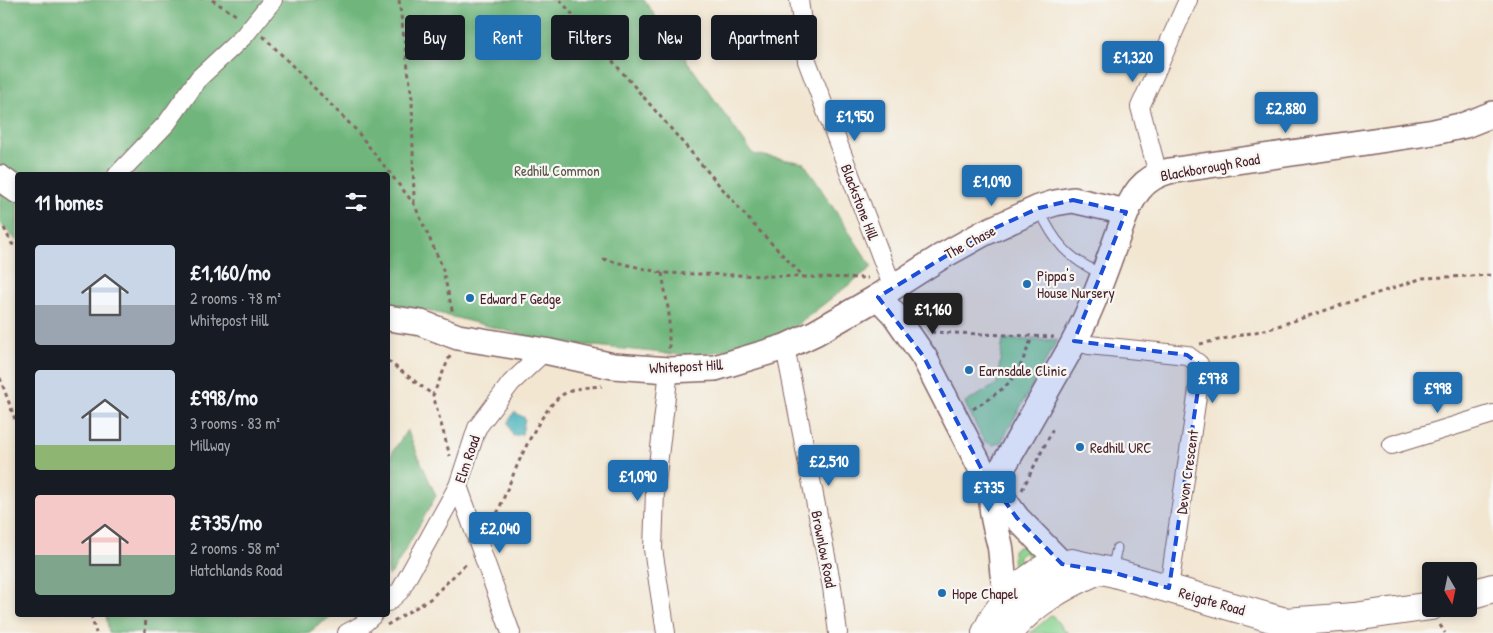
<!DOCTYPE html>
<meta charset="utf-8">
<style>
:root{--surface:#171b24;--page:#20242c;--text:#f1f3f6;--muted:#9ea1a6;--accent:#1f6fb2}
body{margin:0;font-family:"Patrick Hand",sans-serif;background:var(--page);color:var(--text);height:100vh;display:flex;flex-direction:column;font-size:19px;white-space:nowrap}
*{box-sizing:border-box;margin:0}
p{font-size:16px;color:var(--muted)}
.icon{flex:none;width:28px;height:28px;fill:none;stroke:currentColor;stroke-width:2;stroke-linecap:round;stroke-linejoin:round}
.map{position:relative;flex:1;overflow:hidden}
.sheet{position:absolute;left:15px;top:172px;width:375px;height:445px;display:flex;flex-direction:column;background:var(--surface);border-radius:5px;box-shadow:0 2px 8px #0003}
.sheet>*{flex:none}
.top-card{position:absolute;left:405px;top:15px;width:475px;height:45px;display:flex;gap:10px}
.needle{width:32px;rotate:171deg}
.tools{position:absolute;left:1422px;top:562px;display:grid;gap:10px}
.tools a{display:grid;place-items:center;width:55px;height:55px;border-radius:5px;background:var(--surface);box-shadow:0 2px 8px #0003;font-size:25px}
.price{position:absolute;translate:-50% -42px;padding:0 11px;border-radius:5px;background:var(--accent);color:#fff;font-size:16px;line-height:32px;filter:drop-shadow(0 1px 2px #0008)}
.price::after{content:'';position:absolute;left:50%;top:30px;width:15px;height:11px;margin-left:-8px;background:inherit;clip-path:polygon(0 0,100% 0,50% 100%)}
.price.current{background:#222;color:#fff}
ul{padding:0;list-style:none}
li{display:flex;align-items:center;gap:15px;height:125px;padding:0 20px}
li span{display:grid;place-items:center;flex:none;width:140px;height:100px;border-radius:5px;color:#555}
li>.icon{margin-inline-start:auto}
span .icon{width:60px;height:60px;fill:#fffc;stroke-width:1}
li b{font-size:21px}
h2{display:flex;justify-content:space-between;align-items:center;height:60px;padding:0 20px;font-size:21px}
.pill{padding:0 18px;border-radius:5px;background:var(--surface);box-shadow:0 2px 8px #0003;font-size:18px;line-height:45px}
.pill.current{background:var(--accent);color:#fff}
.map>svg:first-child{display:block}
.green{fill:#8ad491;stroke:#6a7a5e}
.forest{fill:#6fb67b;stroke:#5c6a53}
.water{fill:#3fafba;stroke:#446772}
.lines{fill:none;stroke-linecap:round;stroke-linejoin:round}
.lane-casing{stroke:#856565;stroke-width:11}
.street-casing{stroke:#856565;stroke-width:20}
.secondary-casing{stroke:#856565;stroke-width:28}
.primary-casing{stroke:#856565;stroke-width:30}
.path{stroke:#856565;stroke-width:3;stroke-dasharray:4 4;stroke-linecap:butt}
.lane{stroke:#fff;stroke-width:9}
.street{stroke:#fff;stroke-width:18}
.secondary{stroke:#fff;stroke-width:25}
.primary{stroke:#fff;stroke-width:28}
.marked{fill:#1d4ed8;fill-opacity:0.2;stroke:#1d4ed8;stroke-width:4;stroke-dasharray:10 6;stroke-linejoin:round}
.poi-dot{fill:#1f6fb2;stroke:#f6f6f2;stroke-width:2}
.labels{text-anchor:middle;dominant-baseline:central;stroke-width:4.5;stroke-linejoin:round;paint-order:stroke}
.street-label{font-size:15px;fill:#4a1f2b;stroke:#f6f6f2}
.park-label{font-size:15px;fill:#5d554a;stroke:#f6f6f2}
.poi-label{font-size:15px;fill:#4a1f2b;stroke:#f6f6f2;text-anchor:start}
</style>
<div class="map">
<svg width="1493" height="633" viewBox="0 0 1493 633">
<rect width="100%" height="100%" fill="#f6f6f2"/>
<filter id="ink" filterUnits="userSpaceOnUse"><feTurbulence type="fractalNoise" baseFrequency=".02" numOctaves="2"/><feDisplacementMap in="SourceGraphic" scale="10" xChannelSelector="R" yChannelSelector="G"/><feConvolveMatrix kernelMatrix="1 2 1 2 8 2 1 2 1" color-interpolation-filters="sRGB"/></filter>
<filter id="wash" filterUnits="userSpaceOnUse"><feTurbulence type="fractalNoise" baseFrequency=".0096" numOctaves="4" result="noise"/><feDisplacementMap in="SourceGraphic" scale="20" xChannelSelector="R" yChannelSelector="G"/><feGaussianBlur stdDeviation="1.12" result="paint"/><feColorMatrix in="noise" values="0 0 0 0 0 0 0 0 0 0 0 0 0 0 0 0 0 1.4 0 .05"/><feComposite in="paint" operator="in"/></filter>
<g filter="url(#wash)">
<rect width="100%" height="100%" fill="#f2e6d1"/>
<g class="green">
<polygon points="1003,340 1057,340 1001,442 993,445 984,441 965,403 997,384"/>
<polygon points="1022,545 1036,550 1040,564 1030,560 1025,552 1018,557 1022,564 1022,574 1014,574 1013,550"/>
<polygon points="1052,615 1063,629 1069,633 1030,633"/>
</g>
<g class="forest">
<polygon points="0,0 644,0 753,154 804,163 872,267 776,341 692,356 546,341 426,310 388,304 388,175 18,175 17,241 0,224"/>
<polygon points="407,430 436,496 392,573 388,576 388,459"/>
<polygon points="106,615 333,615 308,633 109,633"/>
</g>
<polygon class="water" points="514,412 525,418 522,434 513,436 508,423"/>
</g>
<g filter="url(#ink)">
<g class="lines">
<g class="lane-casing">
<g id="lane">
<path d="M1039,209C1054,242 1068,259 1102,274"/>
<polyline points="1112,569 1117,548"/>
</g>
</g>
<g class="street-casing">
<g id="street">
<polyline points="799,0 807,61 893,288"/>
<polyline points="1158,174 1140,107 1188,0"/>
<polyline points="117,175 167,123 199,78 244,36 273,0"/>
<polyline points="1074,341 1089,345 1187,355 1199,364 1200,376 1169,588"/>
<polyline points="785,347 832,587 838,633"/>
<polyline points="1392,445 1493,414"/>
<polyline points="458,486 511,633"/>
<polyline points="388,602 400,591 458,486 477,428 511,383 545,351"/>
<polyline points="347,633 362,625 373,615"/>
<polyline points="666,633 653,549 655,491 669,370"/>
</g>
</g>
<g class="secondary-casing">
<g id="secondary">
<polyline points="0,178 18,191"/>
<polyline points="878,297 895,315 924,357 982,470 1017,518 1062,564 1055,583"/>
<polyline points="388,318 421,323 458,337 545,351 613,366 669,370 715,368 785,347 815,333 878,297 939,258 984,233 1039,208 1055,203 1073,200 1126,212"/>
<path d="M1029,603C996,597 1005,569 1000,545C995,524 989,509 994,486C997,473 1009,458 1015,446C1034,412 1054,378 1073,344C1094,305 1108,262 1123,221C1132,196 1142,178 1169,171L1434,132L1465,125L1493,114"/>
</g>
</g>
<g class="primary-casing">
<g id="primary">
<polyline points="1469,595 1493,588"/>
<polyline points="986,633 994,617 1010,595 1025,582 1042,570 1071,563 1111,572 1285,622 1354,617 1431,606"/>
<path d="M1008,633C1032,603 1063,586 1098,570"/>
</g>
</g>
<g class="path">
<polyline points="212,0 239,17"/>
<polyline points="399,0 412,99 414,203"/>
<polyline points="560,0 752,223 804,277 868,278"/>
<polyline points="263,36 356,130 414,204 442,266 453,314"/>
<polyline points="4,228 12,244 18,246"/>
<polyline points="603,259 662,273 804,277"/>
<polyline points="662,273 669,314 669,349"/>
<polyline points="931,332 1054,337"/>
<polyline points="1200,344 1269,329 1423,278 1493,275"/>
<polyline points="450,356 433,395 450,456"/>
<polyline points="388,361 433,395"/>
<polyline points="0,378 16,422 18,421"/>
<path d="M973,409C1013,383 1015,382 1032,337"/>
<polyline points="1022,490 1052,431 1050,427"/>
<path d="M491,528C508,490 529,426 558,398C569,388 588,387 602,386"/>
<polyline points="91,615 96,633"/>
<polyline points="387,625 430,599 468,562"/>
<polyline points="1440,625 1445,633"/>
<polyline points="145,633 146,615"/>
</g>
<use href="#lane" class="lane"/>
<use href="#street" class="street"/>
<use href="#secondary" class="secondary"/>
<use href="#primary" class="primary"/>
</g>
</g>
<path class="marked" d="M1073,200L1126,212L1074,341L1187,355L1199,364L1200,376L1169,588L1111,572L1062,564L1017,518L982,470L924,357L878,297L984,233L1039,208Z"/>
<g class="poi-dot">
<circle cx="1027" cy="284" r="5"/>
<circle cx="470" cy="298" r="5"/>
<circle cx="969" cy="370" r="5"/>
<circle cx="1080" cy="447" r="5"/>
<circle cx="942" cy="593" r="5"/>
</g>
<g class="labels">
<g class="street-label">
<text transform="translate(1210 167) rotate(-10)">Blackborough Road</text>
<text transform="translate(860 202) rotate(69)">Blackstone Hill</text>
<text transform="translate(970 242) rotate(-28)">The Chase</text>
<text transform="translate(686 366) rotate(-3)">Whitepost Hill</text>
<text transform="translate(467 459) rotate(-71)">Elm Road</text>
<text transform="translate(1187 472) rotate(-82)">Devon Crescent</text>
<text transform="translate(824 549) rotate(79)">Brownlow Road</text>
<text transform="translate(1212 601) rotate(16)">Reigate Road</text>
</g>
<g class="park-label">
<text x="557" y="170">Redhill Common</text>
</g>
<g class="poi-label">
<text x="1037" y="275">Pippa's<tspan x="1037" dy="17">House Nursery</tspan></text>
<text x="480" y="298">Edward F Gedge</text>
<text x="979" y="370">Earnsdale Clinic</text>
<text x="1090" y="447">Redhill URC</text>
<text x="952" y="593">Hope Chapel</text>
</g>
</g>
</svg>
<div class="tools">
<a><svg class="needle" viewBox="-14 -14 28 28"><path d="M0-13l5 13h-10z" fill="#e53935"/><path d="M0 13l5-13h-10z" fill="#9ea1a6"/></svg></a>
</div>
<b class="price" style="left:1133px;top:83px">£1,320</b>
<b class="price" style="left:1286px;top:134px">£2,880</b>
<b class="price" style="left:855px;top:142px">£1,950</b>
<b class="price" style="left:992px;top:207px">£1,090</b>
<b class="price current" style="left:933px;top:335px">£1,160</b>
<b class="price" style="left:1213px;top:404px">£978</b>
<b class="price" style="left:1438px;top:414px">£998</b>
<b class="price" style="left:829px;top:487px">£2,510</b>
<b class="price" style="left:638px;top:502px">£1,090</b>
<b class="price" style="left:989px;top:513px">£735</b>
<b class="price" style="left:500px;top:554px">£2,040</b>
<div class="top-card">
<a class="pill">Buy</a>
<a class="pill current">Rent</a>
<a class="pill">Filters</a>
<a class="pill">New</a>
<a class="pill">Apartment</a>
</div>
<section class="sheet">
<h2>11 homes<svg class="icon" aria-label="filters" viewBox="0 0 24 24"><path d="M4 7h16M4 17h16"/><circle cx="9" cy="7" r="2"/><circle cx="15" cy="17" r="2"/></svg></h2>
<ul>
<li><span style="background:linear-gradient(#c9d6e8 60%,#9aa5b1 0)"><svg class="icon" aria-label="home" viewBox="0 0 24 24"><path d="M3 11l9-7 9 7M6 9v11h12V9"/></svg></span><div><b>£1,160/mo</b><p>2 rooms · 78 m²</p><p>Whitepost Hill</p></div></li>
<li><span style="background:linear-gradient(#c9d6e8 75%,#8fb573 0)"><svg class="icon" aria-label="home" viewBox="0 0 24 24"><path d="M3 11l9-7 9 7M6 9v11h12V9"/></svg></span><div><b>£998/mo</b><p>3 rooms · 83 m²</p><p>Millway</p></div></li>
<li><span style="background:linear-gradient(#f6c9c9 60%,#7fa58c 0)"><svg class="icon" aria-label="home" viewBox="0 0 24 24"><path d="M3 11l9-7 9 7M6 9v11h12V9"/></svg></span><div><b>£735/mo</b><p>2 rooms · 58 m²</p><p>Hatchlands Road</p></div></li>
</ul>
</section>
</div>
